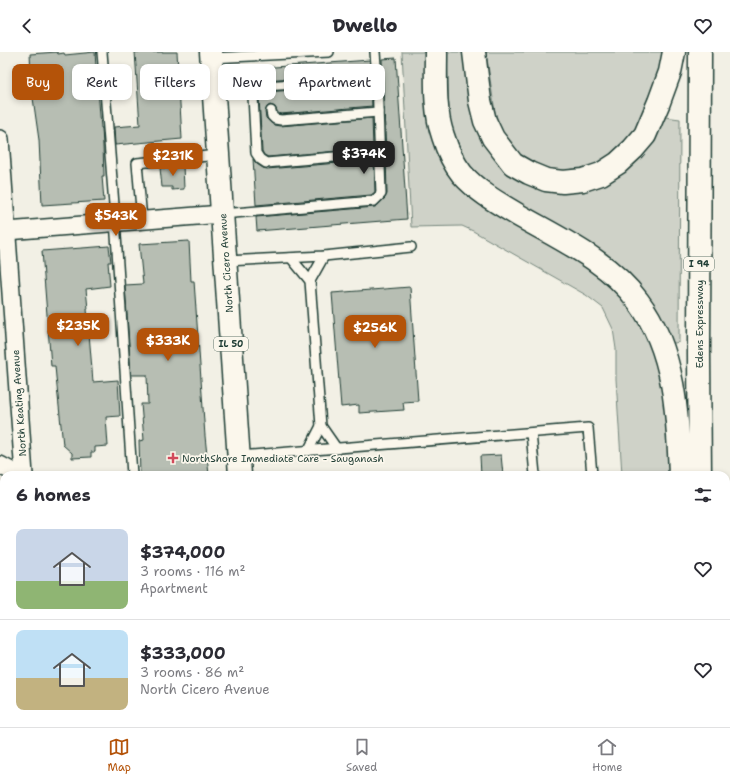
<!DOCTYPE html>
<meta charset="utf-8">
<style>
:root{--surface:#fff;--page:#f7f7f7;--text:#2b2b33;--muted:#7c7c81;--line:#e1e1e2;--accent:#b45309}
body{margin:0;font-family:"Shantell Sans",sans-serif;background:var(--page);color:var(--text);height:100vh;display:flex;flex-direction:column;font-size:15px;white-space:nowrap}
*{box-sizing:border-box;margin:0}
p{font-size:13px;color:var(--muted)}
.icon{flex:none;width:22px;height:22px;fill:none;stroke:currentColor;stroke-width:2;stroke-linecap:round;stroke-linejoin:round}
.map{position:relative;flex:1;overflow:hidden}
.panel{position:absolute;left:0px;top:419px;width:730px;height:256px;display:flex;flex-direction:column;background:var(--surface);border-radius:12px 12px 0 0;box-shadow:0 2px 6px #0003}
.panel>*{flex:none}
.banner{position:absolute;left:12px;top:12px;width:400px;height:36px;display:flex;gap:8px}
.price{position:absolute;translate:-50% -34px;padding:0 9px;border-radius:8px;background:var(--accent);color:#fff;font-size:13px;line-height:26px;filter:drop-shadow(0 1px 2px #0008)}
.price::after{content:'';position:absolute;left:50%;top:24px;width:12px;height:9px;margin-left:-6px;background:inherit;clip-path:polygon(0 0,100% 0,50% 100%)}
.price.on{background:#222;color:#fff}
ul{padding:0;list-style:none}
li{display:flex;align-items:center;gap:12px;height:100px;padding:0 16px}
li+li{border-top:1px solid var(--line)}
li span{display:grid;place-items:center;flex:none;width:112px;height:80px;border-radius:8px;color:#555}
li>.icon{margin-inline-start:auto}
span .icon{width:48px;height:48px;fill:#fffc;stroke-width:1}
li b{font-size:17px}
h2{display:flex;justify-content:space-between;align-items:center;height:48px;padding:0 16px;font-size:17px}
.pill{padding:0 14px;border-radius:8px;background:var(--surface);box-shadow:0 2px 6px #0003;font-size:14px;line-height:36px}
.pill.on{background:var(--accent);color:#fff}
header{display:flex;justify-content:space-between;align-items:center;height:52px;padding:0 16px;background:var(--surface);font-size:18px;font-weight:800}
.menu{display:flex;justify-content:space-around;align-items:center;height:56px;border-top:1px solid var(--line);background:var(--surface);font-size:11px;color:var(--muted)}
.menu a{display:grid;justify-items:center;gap:2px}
.menu .on{color:var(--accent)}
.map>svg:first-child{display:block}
.green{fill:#cfd2c8;stroke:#77887e}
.building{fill:#b7beb3;stroke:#1f3d34}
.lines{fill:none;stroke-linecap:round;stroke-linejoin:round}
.lane-casing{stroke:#1f3d34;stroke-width:12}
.street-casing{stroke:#1f3d34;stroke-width:20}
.primary-casing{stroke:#1f3d34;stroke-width:25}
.highway-casing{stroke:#1f3d34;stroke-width:25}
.lane{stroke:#fbf7ec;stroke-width:9}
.street{stroke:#fbf7ec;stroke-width:17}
.primary{stroke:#fbf7ec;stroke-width:22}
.highway{stroke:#fbf7ec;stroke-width:22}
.poi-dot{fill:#d1495b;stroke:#fbf7ec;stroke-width:1.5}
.labels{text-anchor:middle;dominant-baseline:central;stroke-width:3.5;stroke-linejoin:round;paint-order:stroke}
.shield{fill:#fbf7ec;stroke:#61756b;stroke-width:1}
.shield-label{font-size:9px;font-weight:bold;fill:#1f3d34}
.street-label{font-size:10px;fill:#1f3d34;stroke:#fbf7ec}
.poi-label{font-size:10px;fill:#1f3d34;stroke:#fbf7ec;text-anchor:start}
</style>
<header><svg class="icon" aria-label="back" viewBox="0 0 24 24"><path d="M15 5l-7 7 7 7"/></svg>Dwello<svg class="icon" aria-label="heart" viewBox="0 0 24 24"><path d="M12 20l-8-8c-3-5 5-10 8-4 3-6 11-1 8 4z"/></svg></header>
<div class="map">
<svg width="730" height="675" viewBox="0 0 730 675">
<rect width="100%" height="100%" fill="#f2f0e5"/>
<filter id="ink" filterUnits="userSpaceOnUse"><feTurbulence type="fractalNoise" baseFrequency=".025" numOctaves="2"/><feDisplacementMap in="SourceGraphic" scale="8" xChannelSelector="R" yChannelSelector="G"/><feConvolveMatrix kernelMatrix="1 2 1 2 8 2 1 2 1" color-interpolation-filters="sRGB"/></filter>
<g filter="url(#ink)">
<g class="green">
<polygon points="402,0 429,0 437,92 582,210 623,245 643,274 658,312 667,363 670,423 622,423 616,327 616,297 613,277 603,256 586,243 473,179 462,174 411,175"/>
<polygon points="447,0 466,0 477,70 555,138 653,88 665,65 680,67 679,290 670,292 659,263 498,143 467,115 452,81 449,61"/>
<polygon points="486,0 663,0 657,26 640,69 631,84 611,105 590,116 574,119 558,119 544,115 531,109 518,101 507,88 500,75 495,60"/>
<rect x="631" y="671" width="45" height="4"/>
</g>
<g class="building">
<polygon points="57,0 58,2 64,1 65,3 95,0 96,15 95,15 96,38 98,38 101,76 102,76 103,94 104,124 102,124 104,149 42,153 39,88 32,39 30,2"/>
<polygon points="135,0 177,0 182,87 115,93 114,75 140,73"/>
<polygon points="396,6 407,167 257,179 256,165 375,155 378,153 385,146 387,142 386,101 382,7"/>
<polygon points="370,8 371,21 263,28 253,32 250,35 248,40 247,17"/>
<polygon points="371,33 372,54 281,62 278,61 275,55 270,53 267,55 265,60 266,66 271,71 274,73 280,74 372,66 373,96 268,105 264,103 262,99 259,45 261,42 264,40"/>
<polygon points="253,107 257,112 263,116 267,117 374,108 375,140 371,143 256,153"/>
<polygon points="183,113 184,137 172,138 172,135 162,135 160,116 170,116 170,114"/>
<polygon points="189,189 191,229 194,229 205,384 209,423 140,423 139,389 144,388 141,352 148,352 147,323 131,323 125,233 143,232 139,192"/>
<polygon points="109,194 111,210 108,210 110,234 86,237 88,257 87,257 93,330 118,328 120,364 106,365 108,394 95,395 95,400 91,400 91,405 72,406 72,401 63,393 56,325 55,314 51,314 42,199"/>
<polygon points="410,235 418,349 403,350 404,358 359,361 359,353 341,355 332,241"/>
<polygon points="501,403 503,423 481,423 480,404"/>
</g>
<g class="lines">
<g class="lane-casing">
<g id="lane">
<polyline points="102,0 114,153 132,423"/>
<polyline points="375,0 377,27 263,34 256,37 253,44 256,101 260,107 266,111 380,101"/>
<polyline points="211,6 329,0"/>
<polyline points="271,59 272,64 275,67 281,68 378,60"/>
<polyline points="222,162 374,149 381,142 377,27"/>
<polyline points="142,168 137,111 218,103"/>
<polyline points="291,206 310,229 321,374 337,397"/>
<polyline points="226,209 324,204 411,195"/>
<polyline points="310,229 324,204"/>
<polyline points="531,381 535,423"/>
<polyline points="308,399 321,374"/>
<polyline points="239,404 588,376 592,423"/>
<polyline points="149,671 149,675"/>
<polyline points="367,671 367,675"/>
<polyline points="614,671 614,675"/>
<polyline points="506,675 507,671"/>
</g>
</g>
<g class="street-casing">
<g id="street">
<polyline points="0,87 24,423"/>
<polyline points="1,189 7,179 222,162"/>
<polyline points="0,413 19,423"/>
<polyline points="42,671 43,675"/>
<polyline points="475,671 482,675"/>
</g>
</g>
<g class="primary-casing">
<g id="primary">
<polyline points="211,0 240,423"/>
<polyline points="258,671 258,675"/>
</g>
</g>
<g class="highway-casing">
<g id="highway">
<path d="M436,0C436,28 434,58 443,84C447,97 454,112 462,122C478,140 498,151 518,163C560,187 609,209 638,249C675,298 678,364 680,423"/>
<polyline points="474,0 480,49 485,69 493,86 513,112 529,121 546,128 563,130 583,128 601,122 618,111 633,97 645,83 659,50 670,20 674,0"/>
<polyline points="700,0 699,303 700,423"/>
<polyline points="700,675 700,671"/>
</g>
</g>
<use href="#lane" class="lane"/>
<use href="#street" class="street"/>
<use href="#primary" class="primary"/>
<use href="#highway" class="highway"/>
</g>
</g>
<path class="poi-dot" d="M171 400h4v4h4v4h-4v4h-4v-4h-4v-4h4z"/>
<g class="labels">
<g class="shield">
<rect x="684" y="205" width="30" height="14" rx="3"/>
<rect x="214" y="285" width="34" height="14" rx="3"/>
</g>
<g class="shield-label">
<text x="699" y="212">I 94</text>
<text x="231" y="292">IL 50</text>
</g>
<g class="street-label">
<text transform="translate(226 211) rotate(-94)">North Cicero Avenue</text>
<text transform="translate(699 272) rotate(-90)">Edens Expressway</text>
<text transform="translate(19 351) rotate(-94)">North Keating Avenue</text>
</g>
<g class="poi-label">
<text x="182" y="406">NorthShore Immediate Care - Sauganash</text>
</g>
</g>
</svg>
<b class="price on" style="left:364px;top:123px">$374K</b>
<b class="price" style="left:173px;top:125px">$231K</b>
<b class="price" style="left:116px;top:185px">$543K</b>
<b class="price" style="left:78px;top:295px">$235K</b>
<b class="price" style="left:375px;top:297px">$256K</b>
<b class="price" style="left:168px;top:310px">$333K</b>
<div class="banner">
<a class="pill on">Buy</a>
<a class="pill">Rent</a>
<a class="pill">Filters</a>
<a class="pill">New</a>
<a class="pill">Apartment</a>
</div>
<section class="panel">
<h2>6 homes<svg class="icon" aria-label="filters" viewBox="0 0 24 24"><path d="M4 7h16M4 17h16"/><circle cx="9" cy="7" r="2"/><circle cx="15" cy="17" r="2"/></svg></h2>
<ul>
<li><span style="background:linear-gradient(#c9d6e8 65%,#8fb573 0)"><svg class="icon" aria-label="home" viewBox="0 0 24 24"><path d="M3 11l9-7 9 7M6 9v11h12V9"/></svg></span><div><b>$374,000</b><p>3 rooms · 116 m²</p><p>Apartment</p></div><svg class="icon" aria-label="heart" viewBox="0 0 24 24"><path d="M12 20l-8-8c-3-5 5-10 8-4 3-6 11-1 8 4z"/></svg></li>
<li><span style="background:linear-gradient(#bfe0f5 60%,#c2b280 0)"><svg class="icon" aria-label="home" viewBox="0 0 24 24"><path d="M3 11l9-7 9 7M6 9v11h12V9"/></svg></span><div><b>$333,000</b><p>3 rooms · 86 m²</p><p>North Cicero Avenue</p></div><svg class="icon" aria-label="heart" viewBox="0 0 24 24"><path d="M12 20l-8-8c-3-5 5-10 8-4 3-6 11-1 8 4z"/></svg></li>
</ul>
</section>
</div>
<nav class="menu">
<a class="on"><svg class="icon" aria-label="map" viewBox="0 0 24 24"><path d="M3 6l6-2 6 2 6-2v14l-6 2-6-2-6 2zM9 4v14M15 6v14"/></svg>Map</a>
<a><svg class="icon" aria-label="saved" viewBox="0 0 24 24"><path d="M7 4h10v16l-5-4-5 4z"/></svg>Saved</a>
<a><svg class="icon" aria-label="home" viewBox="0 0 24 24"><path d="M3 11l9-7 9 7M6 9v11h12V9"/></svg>Home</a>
</nav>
